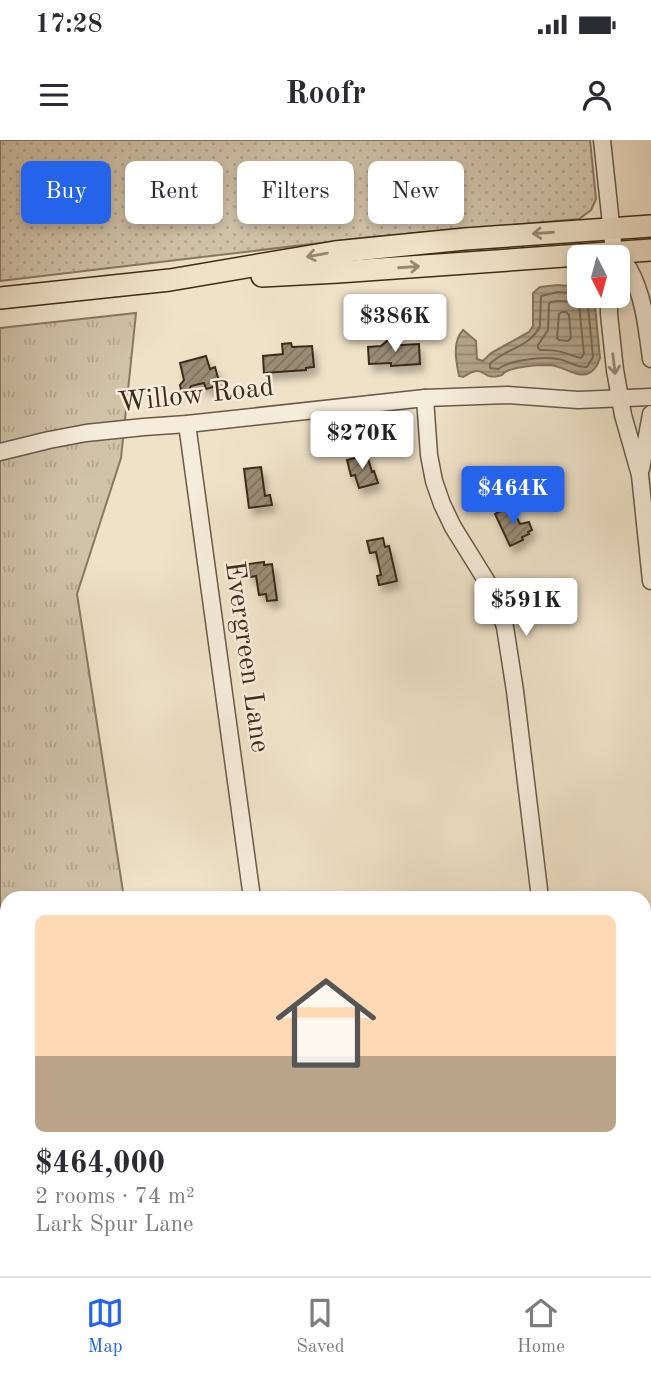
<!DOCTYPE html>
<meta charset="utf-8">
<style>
:root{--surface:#fff;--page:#f7f7f7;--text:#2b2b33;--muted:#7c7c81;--line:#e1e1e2;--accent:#2563eb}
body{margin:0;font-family:"Old Standard TT",serif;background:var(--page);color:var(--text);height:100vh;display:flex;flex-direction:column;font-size:26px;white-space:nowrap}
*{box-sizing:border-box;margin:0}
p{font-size:23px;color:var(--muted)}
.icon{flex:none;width:38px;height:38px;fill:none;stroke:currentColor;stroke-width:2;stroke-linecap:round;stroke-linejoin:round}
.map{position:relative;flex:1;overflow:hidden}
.panel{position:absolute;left:0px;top:751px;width:651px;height:387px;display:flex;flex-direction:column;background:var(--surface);border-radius:21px 21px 0 0;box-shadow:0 4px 10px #0003}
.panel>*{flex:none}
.guide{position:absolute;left:21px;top:21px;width:609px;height:63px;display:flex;gap:14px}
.needle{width:46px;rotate:174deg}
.controls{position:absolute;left:567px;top:105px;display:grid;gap:14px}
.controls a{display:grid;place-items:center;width:63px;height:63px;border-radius:10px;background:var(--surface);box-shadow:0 4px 10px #0003;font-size:35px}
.price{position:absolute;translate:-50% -60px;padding:0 16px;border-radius:7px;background:#fff;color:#222;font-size:23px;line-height:46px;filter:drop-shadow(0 2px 4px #0008)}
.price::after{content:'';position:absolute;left:50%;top:42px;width:21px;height:16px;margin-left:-10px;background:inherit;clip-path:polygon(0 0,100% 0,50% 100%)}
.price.selected{background:var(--accent);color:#fff}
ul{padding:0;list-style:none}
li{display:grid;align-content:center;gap:14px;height:371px;padding:0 35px}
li+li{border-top:2px solid var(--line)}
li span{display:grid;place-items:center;height:217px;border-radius:10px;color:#555}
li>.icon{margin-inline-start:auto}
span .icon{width:126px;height:126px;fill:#fffc;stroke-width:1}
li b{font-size:30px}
.chip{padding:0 24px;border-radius:10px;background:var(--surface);box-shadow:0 4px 10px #0003;font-size:24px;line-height:63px}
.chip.selected{background:var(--accent);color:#fff}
.status{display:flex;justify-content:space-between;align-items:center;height:49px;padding:0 35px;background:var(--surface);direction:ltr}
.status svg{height:19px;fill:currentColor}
header{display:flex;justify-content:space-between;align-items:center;height:91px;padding:0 35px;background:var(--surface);font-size:32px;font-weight:600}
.menu{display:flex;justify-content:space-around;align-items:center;height:98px;border-top:2px solid var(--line);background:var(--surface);font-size:19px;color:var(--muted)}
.menu a{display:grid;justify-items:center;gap:4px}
.menu .selected{color:var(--accent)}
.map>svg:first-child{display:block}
.grass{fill:url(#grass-tufts);stroke:#887862;stroke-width:2}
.park{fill:url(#park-dots);stroke:#887862;stroke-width:2}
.water{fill:url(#water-rules);stroke:#84745e;stroke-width:2}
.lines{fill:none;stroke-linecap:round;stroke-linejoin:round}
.shore{stroke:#786852;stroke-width:2}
.building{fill:url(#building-hatch);stroke:#3e2c19;stroke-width:2;filter:url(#shadow)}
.minor-casing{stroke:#6a5a45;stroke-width:19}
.major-casing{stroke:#3e2c19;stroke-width:24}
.minor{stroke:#f5ecdb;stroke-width:16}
.major{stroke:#efe2c8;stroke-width:21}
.oneway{stroke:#968770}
.oneway2{stroke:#9a8c7a}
.labels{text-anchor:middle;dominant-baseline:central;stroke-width:5;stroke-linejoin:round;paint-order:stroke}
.street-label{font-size:28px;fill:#3e2c19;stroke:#f5ecdb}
</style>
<div class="status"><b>17:28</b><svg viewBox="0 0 49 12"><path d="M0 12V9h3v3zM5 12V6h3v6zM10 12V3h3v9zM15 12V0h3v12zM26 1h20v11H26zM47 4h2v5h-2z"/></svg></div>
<header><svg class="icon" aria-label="menu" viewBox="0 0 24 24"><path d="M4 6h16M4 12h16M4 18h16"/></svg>Roofr<svg class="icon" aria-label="person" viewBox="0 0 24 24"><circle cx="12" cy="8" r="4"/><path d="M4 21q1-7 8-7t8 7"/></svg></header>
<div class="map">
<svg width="651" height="1136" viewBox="0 0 651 1136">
<defs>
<pattern id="grass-tufts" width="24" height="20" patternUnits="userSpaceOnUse" patternTransform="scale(1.75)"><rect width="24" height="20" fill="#d1c3aa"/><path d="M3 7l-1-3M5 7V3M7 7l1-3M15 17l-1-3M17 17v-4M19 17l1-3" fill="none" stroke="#b4a892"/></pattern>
<pattern id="park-dots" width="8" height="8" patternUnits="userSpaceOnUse" patternTransform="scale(1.75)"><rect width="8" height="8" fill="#d1c3aa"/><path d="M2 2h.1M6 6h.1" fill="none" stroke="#b4a892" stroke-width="1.8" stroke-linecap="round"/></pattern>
<pattern id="water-rules" width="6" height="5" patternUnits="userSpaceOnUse" patternTransform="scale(1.75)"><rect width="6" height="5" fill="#b3a48c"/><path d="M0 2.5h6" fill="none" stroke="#938672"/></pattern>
<pattern id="building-hatch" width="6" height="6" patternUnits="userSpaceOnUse" patternTransform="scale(1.75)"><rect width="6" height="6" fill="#9a8b74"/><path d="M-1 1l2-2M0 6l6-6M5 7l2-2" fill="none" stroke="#7f725e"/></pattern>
<filter id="shadow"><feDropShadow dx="4" dy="7" stdDeviation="3.5" flood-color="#0004"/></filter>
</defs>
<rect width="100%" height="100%" fill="#efe2c8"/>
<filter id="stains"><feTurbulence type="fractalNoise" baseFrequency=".00286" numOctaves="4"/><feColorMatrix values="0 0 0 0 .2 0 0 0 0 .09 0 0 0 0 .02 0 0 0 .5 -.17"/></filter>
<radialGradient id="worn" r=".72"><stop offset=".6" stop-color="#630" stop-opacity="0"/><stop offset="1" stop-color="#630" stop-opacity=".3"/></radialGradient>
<polygon class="grass" points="136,173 121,318 77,454 124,758 7,758 7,1130 182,1130 183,1136 0,1136 0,188"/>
<polygon class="park" points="0,0 590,0 596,59 591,70 579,79 371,97 0,141"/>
<g class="water">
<path d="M558,145L579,147V156H594L600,218C598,224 594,232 587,234C575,237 563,226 550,225C538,225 519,226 507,231C499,235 507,234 498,236C480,240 486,222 463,237L459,236C456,221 452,202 463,190L476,201L477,219L483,221L491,213L529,192L533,186V153L540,147Z"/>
<polygon points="400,1131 518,1130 518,1136 396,1136"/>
</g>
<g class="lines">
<g class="shore">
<path d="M579,153L558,152L541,156L540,186C531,207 504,209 490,224V228L498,229C512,219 549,215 565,221C574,224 577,228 587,227L593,217L587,156"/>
<path d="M558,161L576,162L579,165L584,214L581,218C565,214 560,209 540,210L538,208V205L548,190L549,164L551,162Z"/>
<polygon points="562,172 566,172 569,175 571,198 568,201 559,200 557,198 559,174"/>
</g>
</g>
<g class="building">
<polygon points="393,199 401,205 419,204 420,224 391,226 391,223 369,224 368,207 381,206 388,200"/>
<polygon points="291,203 292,207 312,206 314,227 306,228 306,230 264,233 263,216 283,214 282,204"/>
<polygon points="206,216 210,229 215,227 220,245 206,249 204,243 191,246 189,250 185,252 181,250 180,245 184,240 180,223"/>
<polygon points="367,315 372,332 374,331 378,343 359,348 355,335 351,336 347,320"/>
<polygon points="261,327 265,356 270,355 272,365 249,368 244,329"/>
<polygon points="511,366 520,384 529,382 532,390 528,392 529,394 522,397 523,400 510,406 495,374"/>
<polygon points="383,398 385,407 389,406 397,441 379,445 377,436 381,435 376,412 370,413 367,401"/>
<polygon points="264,422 264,425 272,424 277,460 267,461 266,454 259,455 256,436 250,437 248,424"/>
</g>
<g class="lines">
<g class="minor-casing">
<g id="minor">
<polyline points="602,0 614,112 613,117"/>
<path d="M614,112C619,117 625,123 629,129C644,156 647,189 651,219"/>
<polyline points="609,156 609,174 615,230 623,275 640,335 651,441"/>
<polyline points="425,258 429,315 434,341 442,364 453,387 489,445 498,465 505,487 515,551 540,758"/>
<polyline points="187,284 252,758"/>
<polyline points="0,312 49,300 86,293 144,287 187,284 425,258 507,255 578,260 651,257"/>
<polyline points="641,329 651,274"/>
<polyline points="46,1130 49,1136"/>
<polyline points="295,1130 296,1136"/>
<polyline points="315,1130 316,1136"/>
</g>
</g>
<g class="major-casing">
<g id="major">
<polyline points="262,136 338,132 651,110"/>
<polyline points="0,158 170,140 335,112 465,99 651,86"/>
</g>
</g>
<use href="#minor" class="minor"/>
<use href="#major" class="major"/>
</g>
<defs><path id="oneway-shaft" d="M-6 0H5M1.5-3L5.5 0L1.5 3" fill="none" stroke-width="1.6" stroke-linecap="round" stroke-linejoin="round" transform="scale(1.75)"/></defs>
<g class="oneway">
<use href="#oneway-shaft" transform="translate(543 93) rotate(176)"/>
<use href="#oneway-shaft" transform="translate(317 115) rotate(170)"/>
<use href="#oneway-shaft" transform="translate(409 127) rotate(-4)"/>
</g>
<use class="oneway2" href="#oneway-shaft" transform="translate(614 224) rotate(83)"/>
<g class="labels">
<g class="street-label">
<text transform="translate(196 256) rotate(-6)">Willow Road</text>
<text transform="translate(246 517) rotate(82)">Evergreen Lane</text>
</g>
</g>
<rect width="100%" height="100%" filter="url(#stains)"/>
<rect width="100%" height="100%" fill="url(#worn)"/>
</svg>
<div class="controls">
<a><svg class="needle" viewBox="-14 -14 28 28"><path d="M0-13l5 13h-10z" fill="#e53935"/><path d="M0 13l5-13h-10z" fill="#7c7c81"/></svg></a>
</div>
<b class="price" style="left:395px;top:214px">$386K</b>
<b class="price" style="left:362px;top:331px">$270K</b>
<b class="price selected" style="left:513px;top:386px">$464K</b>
<b class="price" style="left:526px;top:498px">$591K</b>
<div class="guide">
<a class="chip selected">Buy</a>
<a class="chip">Rent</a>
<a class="chip">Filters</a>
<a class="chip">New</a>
</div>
<section class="panel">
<ul>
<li><span style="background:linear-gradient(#ffd9b3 65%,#b9a48a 0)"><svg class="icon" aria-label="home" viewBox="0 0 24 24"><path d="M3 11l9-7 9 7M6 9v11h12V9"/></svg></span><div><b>$464,000</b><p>2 rooms · 74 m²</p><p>Lark Spur Lane</p></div></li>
</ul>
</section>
</div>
<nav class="menu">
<a class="selected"><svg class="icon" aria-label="map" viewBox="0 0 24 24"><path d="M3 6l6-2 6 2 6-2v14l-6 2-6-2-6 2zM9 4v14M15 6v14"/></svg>Map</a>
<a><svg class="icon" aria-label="saved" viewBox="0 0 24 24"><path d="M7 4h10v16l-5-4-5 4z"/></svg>Saved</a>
<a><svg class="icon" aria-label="home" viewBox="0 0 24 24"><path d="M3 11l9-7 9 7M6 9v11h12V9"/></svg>Home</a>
</nav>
